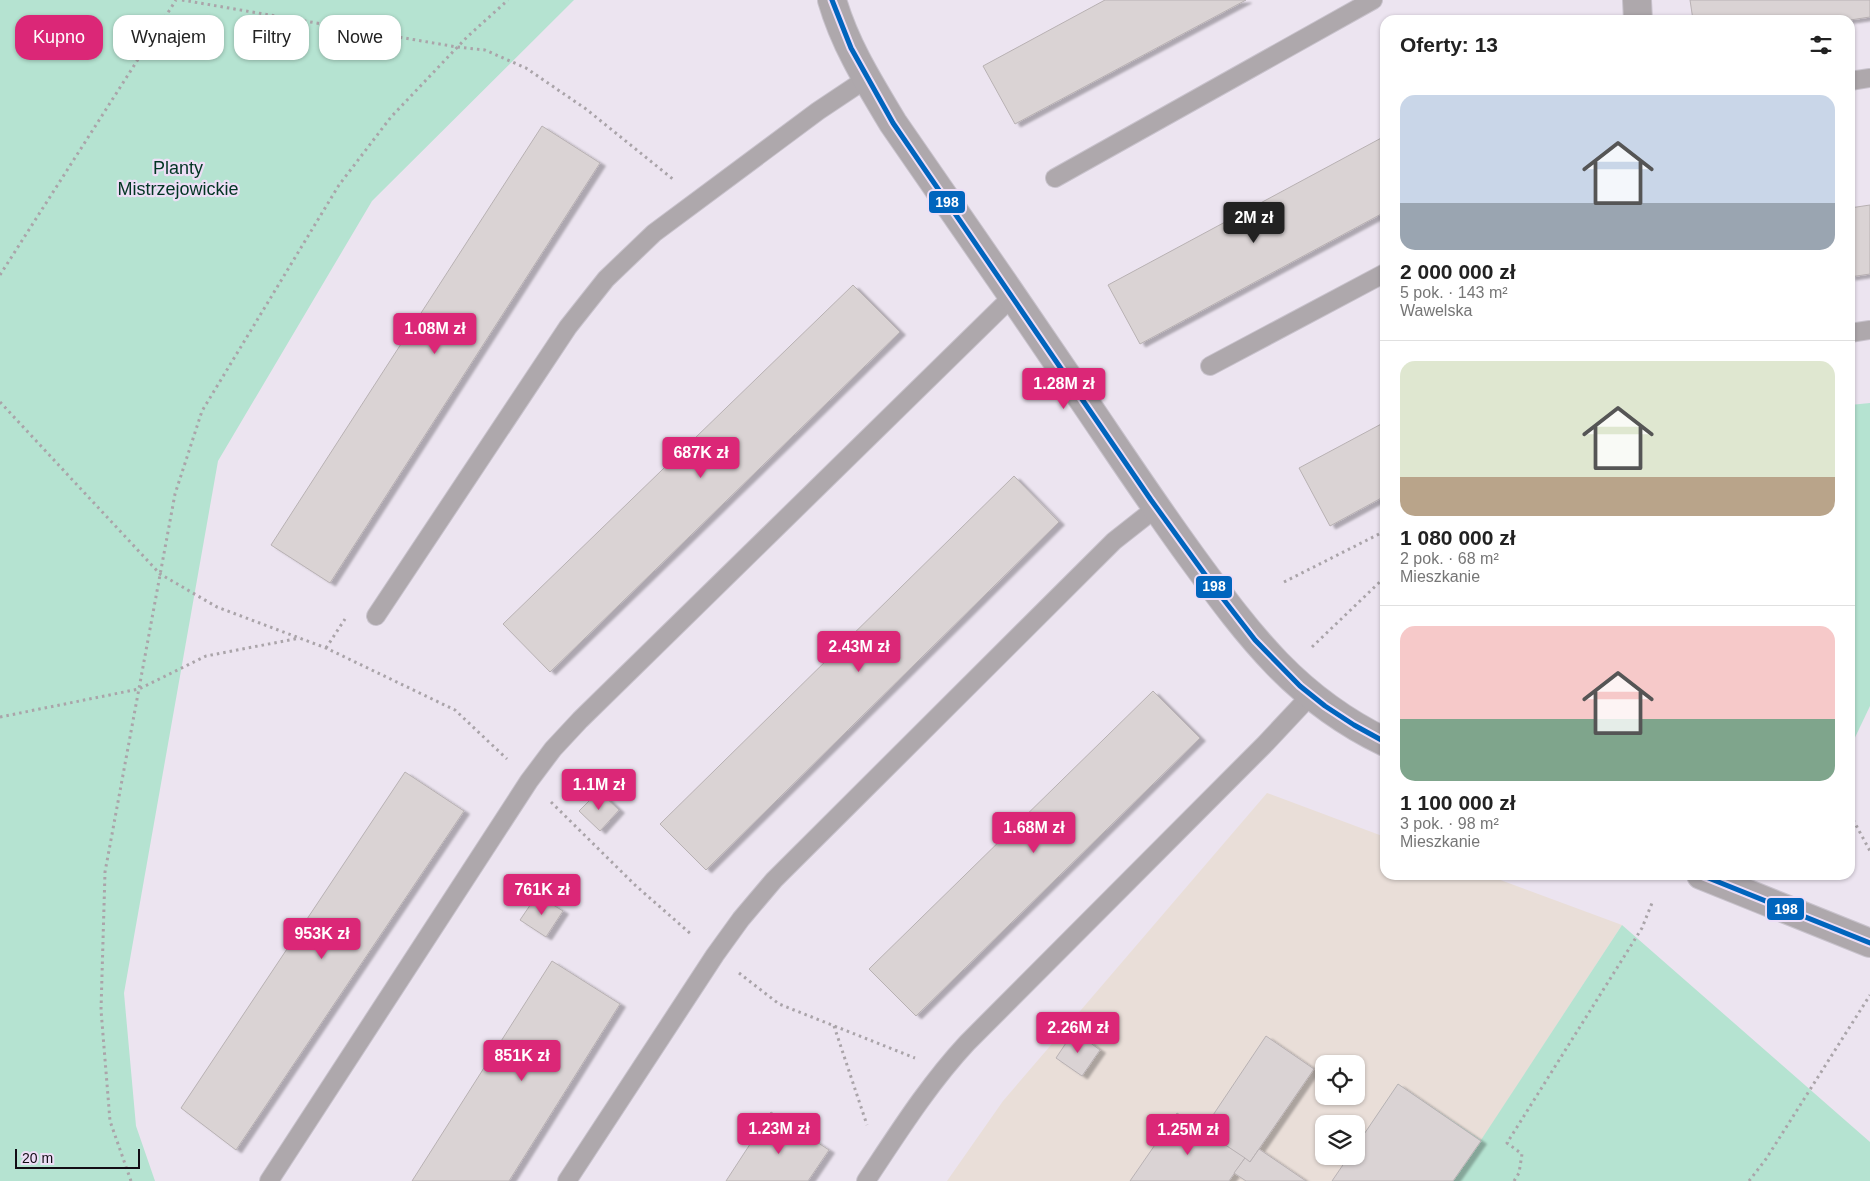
<!DOCTYPE html>
<html lang="pl">
<meta charset="utf-8">
<style>
:root{--surface:#fff;--page:#f2f2f2;--text:#222;--muted:#767676;--line:#e0e0e0;--accent:#db2777}
body{margin:0;font-family:Helvetica,sans-serif;background:var(--page);color:var(--text);height:100vh;display:flex;flex-direction:column;font-size:19px;white-space:nowrap}
*{box-sizing:border-box;margin:0}
p{font-size:16px;color:var(--muted)}
.icon{flex:none;width:28px;height:28px;fill:none;stroke:currentColor;stroke-width:2;stroke-linecap:round;stroke-linejoin:round}
.map{position:relative;flex:1;overflow:hidden}
.details{position:absolute;left:1380px;top:15px;width:475px;height:865px;display:flex;flex-direction:column;background:var(--surface);border-radius:15px;box-shadow:0 1px 4px #0004}
.details>*{flex:none}
.hud{position:absolute;left:15px;top:15px;width:475px;height:45px;display:flex;gap:10px}
.tools{position:absolute;left:1315px;top:1055px;display:grid;gap:10px}
.tools a{display:grid;place-items:center;width:50px;height:50px;border-radius:10px;background:var(--surface);box-shadow:0 1px 4px #0004;font-size:25px}
.scale{position:absolute;left:15px;bottom:12px;width:125px;box-sizing:border-box;padding-left:5px;border:2px solid #120d15;border-top:0;font-size:14px;line-height:18px;white-space:nowrap;color:#120d15;-webkit-text-stroke:4px #eddef6;paint-order:stroke}
.price{position:absolute;translate:-50% -42px;padding:0 11px;border-radius:5px;background:var(--accent);color:#fff;font-size:16px;line-height:32px;filter:drop-shadow(0 1px 2px #0008)}
.price::after{content:'';position:absolute;left:50%;top:30px;width:15px;height:11px;margin-left:-8px;background:inherit;clip-path:polygon(0 0,100% 0,50% 100%)}
.price.current{background:#222;color:#fff}
ul{padding:0;list-style:none}
li{display:grid;align-content:center;gap:10px;height:265px;padding:0 20px}
li+li{border-top:1px solid var(--line)}
li span{display:grid;place-items:center;height:155px;border-radius:15px;color:#555}
li>.icon{margin-inline-start:auto}
span .icon{width:90px;height:90px;fill:#fffc;stroke-width:1}
li b{font-size:21px}
h2{display:flex;justify-content:space-between;align-items:center;height:60px;padding:0 20px;font-size:21px}
.chip{padding:0 18px;border-radius:15px;background:var(--surface);box-shadow:0 1px 4px #0004;font-size:18px;line-height:45px}
.chip.current{background:var(--accent);color:#fff}
.map>svg:first-child{display:block}
.education{fill:#e9ded8;fill-rule:evenodd}
.green{fill:#b5e3d1}
.building{fill:#dad3d4;stroke:#b8b1b3;filter:url(#shadow)}
.lines{fill:none;stroke-linecap:round;stroke-linejoin:round}
.service-casing{stroke:#c8c2cc;stroke-width:20}
.minor-casing{stroke:#c8c2cc;stroke-width:30}
.path{stroke:#aaa4a9;stroke-width:3;stroke-dasharray:2.5 4;stroke-linecap:butt}
.service{stroke:#aea8ac;stroke-width:18}
.minor{stroke:#aea8ac;stroke-width:28}
.bus-1-casing{stroke:#eddef6;stroke-width:9}
.bus-1{stroke:#0065bd;stroke-width:5}
.labels{text-anchor:middle;dominant-baseline:central;stroke-width:4.5;stroke-linejoin:round;paint-order:stroke}
.park-label{font-size:18px;fill:#023523;stroke:#eddef6}
.line-badge{stroke:#eddef6;stroke-width:2}
.badge-label{font-size:14px;text-anchor:middle;font-weight:bold;fill:#fff}
</style>
<div class="map">
<svg width="1870" height="1181" viewBox="0 0 1870 1181">
<defs>
<filter id="shadow"><feDropShadow dx="5.5" dy="3" stdDeviation="1" flood-color="#0004"/></filter>
</defs>
<rect width="100%" height="100%" fill="#ece4f0"/>
<path class="education" d="M1267,793L1385,837V875H1487L1622,925L1481,1141L1398,1084L1356,1146V1124H1324V1156H1349L1332,1181H947L1003,1101ZM1324,1064H1356V1096H1324Z"/>
<g class="green">
<polygon points="0,0 574,0 372,201 218,461 124,993 136,1126 155,1181 0,1181"/>
<polygon points="1870,403 1870,706 1850,748 1850,405"/>
<polygon points="1622,925 1870,1142 1870,1181 1332,1181 1356,1156 1356,1146 1398,1084 1481,1140"/>
</g>
<g class="building">
<polygon points="1105,0 1246,0 1015,124 983,66"/>
<polygon points="1690,0 1870,0 1870,17 1850,20 1693,20"/>
<polygon points="542,126 600,163 330,583 271,545"/>
<polygon points="1385,136 1385,212 1140,344 1108,285"/>
<polygon points="1870,205 1870,274 1850,277 1850,208"/>
<polygon points="853,285 900,332 550,672 503,624"/>
<polygon points="1385,422 1385,496 1330,526 1299,468"/>
<polygon points="1014,476 1059,522 706,870 660,824"/>
<polygon points="1153,691 1200,738 916,1016 869,969"/>
<polygon points="405,772 464,811 236,1150 181,1108"/>
<polygon points="599,791 619,810 600,831 579,811"/>
<polygon points="537,895 563,911 546,937 520,920"/>
<polygon points="552,961 620,1004 509,1181 412,1181"/>
<polygon points="1074,1031 1100,1050 1082,1076 1056,1058"/>
<polygon points="1266,1036 1314,1069 1250,1162 1203,1130"/>
<polygon points="1398,1084 1481,1141 1453,1181 1332,1181 1349,1156 1356,1156 1356,1146"/>
<polygon points="771,1112 829,1150 808,1181 726,1181"/>
<polygon points="1177,1113 1245,1158 1229,1181 1130,1181"/>
<polygon points="1259,1149 1306,1181 1246,1181 1234,1173 1245,1158 1250,1162"/>
</g>
<g class="lines">
<g class="service-casing">
<g id="service">
<polyline points="1850,81 1870,78"/>
<polyline points="1055,178 1373,0"/>
<polyline points="1850,333 1870,330"/>
<polyline points="1210,366 1385,273"/>
<polyline points="376,616 568,327 606,279 654,233 818,111 866,79"/>
<polyline points="269,1181 529,781 553,749 580,720 1013,296"/>
<polyline points="567,1181 715,955 741,919 774,880 1114,541 1156,508"/>
<path d="M866,1181C898,1133 928,1085 967,1043L1266,743L1310,696"/>
</g>
</g>
<g class="minor-casing">
<g id="minor">
<path d="M832,0C845,45 869,83 893,123C957,215 1021,308 1084,401C1120,454 1155,507 1193,559C1250,637 1296,699 1385,742"/>
<polyline points="1637,0 1638,20"/>
<polyline points="1701,875 1870,943"/>
</g>
</g>
<g class="path">
<polyline points="182,0 457,47 485,50 526,68 586,109 674,180"/>
<polyline points="0,275 176,0"/>
<polyline points="0,402 160,574 217,607 326,648 455,710 507,759"/>
<polyline points="1284,582 1385,531"/>
<polyline points="1312,647 1385,577"/>
<polyline points="326,648 345,619"/>
<polyline points="0,717 139,689 206,656 300,638"/>
<polyline points="551,802 635,885 692,935"/>
<polyline points="1850,814 1870,851"/>
<polyline points="739,973 779,1004 915,1058"/>
<polyline points="834,1026 867,1125"/>
<polyline points="131,1181 110,1121 101,1010 105,872 175,494 202,411 339,185 391,117 467,37 508,0"/>
<polyline points="1514,1181 1519,1173 1522,1154 1507,1143 1642,928 1652,903"/>
<polyline points="1749,1181 1766,1159 1870,995"/>
</g>
<use href="#service" class="service"/>
<use href="#minor" class="minor"/>
<g class="bus-1-casing">
<g id="bus-1">
<polyline points="832,0 851,48 893,123 1151,500 1214,587 1255,640 1300,686 1325,706 1354,725 1385,742"/>
<polyline points="1701,875 1870,943"/>
</g>
</g>
<use href="#bus-1" class="bus-1"/>
</g>
<g class="labels">
<g class="park-label">
<text x="178" y="168">Planty<tspan x="178" dy="21">Mistrzejowickie</tspan></text>
</g>
</g>
<g class="line-badge">
<rect x="928" y="190" width="38" height="24" rx="5" fill="#0065bd"/>
<rect x="1195" y="575" width="38" height="24" rx="5" fill="#0065bd"/>
<rect x="1766" y="897" width="39" height="24" rx="5" fill="#0065bd"/>
</g>
<g class="badge-label">
<text x="947" y="207">198</text>
<text x="1214" y="591">198</text>
<text x="1786" y="914">198</text>
</g>
</svg>
<div class="tools">
<a><svg class="icon" aria-label="locate" viewBox="0 0 24 24"><circle cx="12" cy="12" r="6"/><path d="M12 2v4M12 18v4M2 12h4M18 12h4"/></svg></a>
<a><svg class="icon" aria-label="layers" viewBox="0 0 24 24"><path d="M12 4l9 5-9 5-9-5zM3 14l9 5 9-5"/></svg></a>
</div>
<div class="scale">20 m</div>
<b class="price current" style="left:1254px;top:244px">2M zł</b>
<b class="price" style="left:435px;top:355px">1.08M zł</b>
<b class="price" style="left:1064px;top:410px">1.28M zł</b>
<b class="price" style="left:701px;top:479px">687K zł</b>
<b class="price" style="left:859px;top:673px">2.43M zł</b>
<b class="price" style="left:599px;top:811px">1.1M zł</b>
<b class="price" style="left:1034px;top:854px">1.68M zł</b>
<b class="price" style="left:542px;top:916px">761K zł</b>
<b class="price" style="left:322px;top:960px">953K zł</b>
<b class="price" style="left:1078px;top:1054px">2.26M zł</b>
<b class="price" style="left:522px;top:1082px">851K zł</b>
<b class="price" style="left:779px;top:1155px">1.23M zł</b>
<b class="price" style="left:1188px;top:1156px">1.25M zł</b>
<div class="hud">
<a class="chip current">Kupno</a>
<a class="chip">Wynajem</a>
<a class="chip">Filtry</a>
<a class="chip">Nowe</a>
</div>
<section class="details">
<h2>Oferty: 13<svg class="icon" aria-label="filters" viewBox="0 0 24 24"><path d="M4 7h16M4 17h16"/><circle cx="9" cy="7" r="2"/><circle cx="15" cy="17" r="2"/></svg></h2>
<ul>
<li><span style="background:linear-gradient(#c9d6e8 70%,#9aa5b1 0)"><svg class="icon" aria-label="home" viewBox="0 0 24 24"><path d="M3 11l9-7 9 7M6 9v11h12V9"/></svg></span><div><b>2 000 000 zł</b><p>5 pok. · 143 m²</p><p>Wawelska</p></div></li>
<li><span style="background:linear-gradient(#dfe7d0 75%,#b9a48a 0)"><svg class="icon" aria-label="home" viewBox="0 0 24 24"><path d="M3 11l9-7 9 7M6 9v11h12V9"/></svg></span><div><b>1 080 000 zł</b><p>2 pok. · 68 m²</p><p>Mieszkanie</p></div></li>
<li><span style="background:linear-gradient(#f6c9c9 60%,#7fa58c 0)"><svg class="icon" aria-label="home" viewBox="0 0 24 24"><path d="M3 11l9-7 9 7M6 9v11h12V9"/></svg></span><div><b>1 100 000 zł</b><p>3 pok. · 98 m²</p><p>Mieszkanie</p></div></li>
</ul>
</section>
</div>
